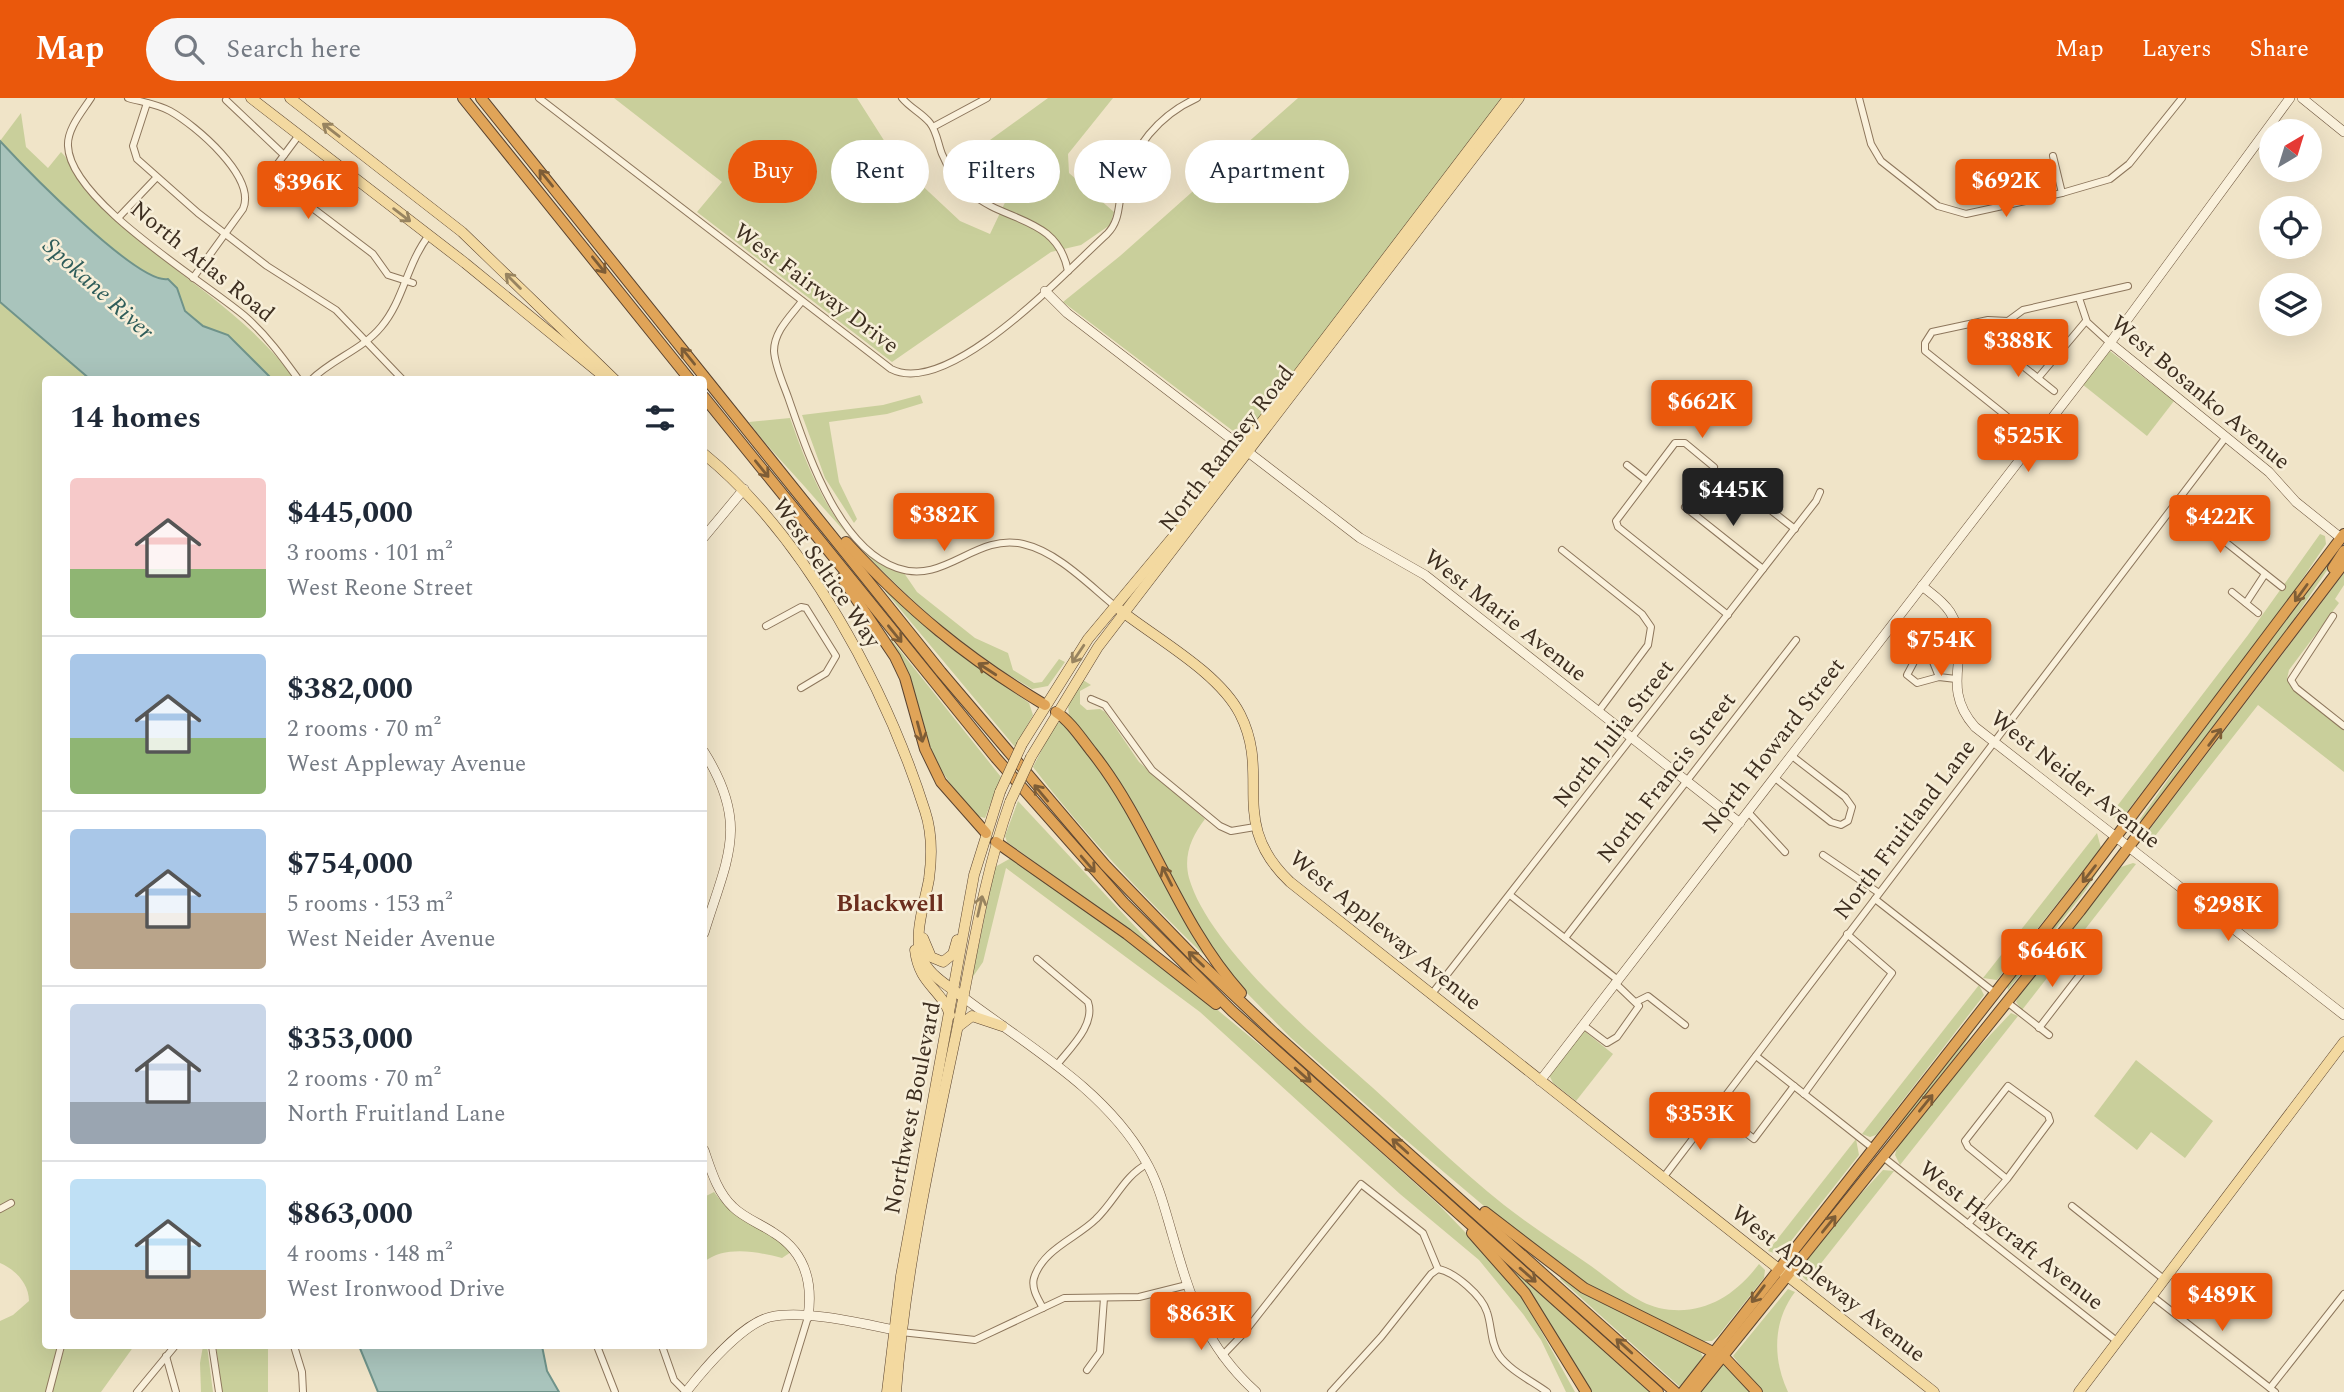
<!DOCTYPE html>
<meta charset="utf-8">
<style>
:root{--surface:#fff;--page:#f6f6f7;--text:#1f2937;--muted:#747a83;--line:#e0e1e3;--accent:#ea580c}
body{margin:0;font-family:Spectral,serif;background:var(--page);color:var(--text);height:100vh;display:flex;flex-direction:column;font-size:26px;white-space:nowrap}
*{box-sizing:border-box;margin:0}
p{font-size:23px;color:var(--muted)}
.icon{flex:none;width:38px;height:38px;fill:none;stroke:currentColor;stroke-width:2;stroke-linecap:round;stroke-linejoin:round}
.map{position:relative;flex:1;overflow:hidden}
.drawer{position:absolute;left:42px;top:278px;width:665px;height:973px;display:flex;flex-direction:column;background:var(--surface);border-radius:7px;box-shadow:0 7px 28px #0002}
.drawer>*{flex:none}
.top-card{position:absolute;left:728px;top:42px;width:665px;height:63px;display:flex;gap:14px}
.needle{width:46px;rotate:38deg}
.controls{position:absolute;left:2259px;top:21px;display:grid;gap:14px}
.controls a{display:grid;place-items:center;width:63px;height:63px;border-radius:50%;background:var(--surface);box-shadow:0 7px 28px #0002;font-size:35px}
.price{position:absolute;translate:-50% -60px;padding:0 16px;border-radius:7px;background:var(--accent);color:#fff;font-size:23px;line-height:46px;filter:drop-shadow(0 2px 4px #0008)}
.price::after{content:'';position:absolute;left:50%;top:42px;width:21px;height:16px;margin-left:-10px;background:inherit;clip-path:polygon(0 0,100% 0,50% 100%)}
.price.current{background:#222;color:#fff}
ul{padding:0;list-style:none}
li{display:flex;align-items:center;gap:21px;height:175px;padding:0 28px}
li+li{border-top:2px solid var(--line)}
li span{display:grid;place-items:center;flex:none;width:196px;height:140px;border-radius:7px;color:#555}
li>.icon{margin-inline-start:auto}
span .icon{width:84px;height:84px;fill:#fffc;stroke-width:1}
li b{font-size:30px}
h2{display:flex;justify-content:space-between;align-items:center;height:84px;padding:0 28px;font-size:30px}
.chip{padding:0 24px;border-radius:32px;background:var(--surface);box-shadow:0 7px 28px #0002;font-size:24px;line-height:63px}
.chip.current{background:var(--accent);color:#fff}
header{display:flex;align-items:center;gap:42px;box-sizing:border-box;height:98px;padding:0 35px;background:var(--accent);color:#fff}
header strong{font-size:33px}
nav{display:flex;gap:38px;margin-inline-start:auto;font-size:24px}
.search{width:490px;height:63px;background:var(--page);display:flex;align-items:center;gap:18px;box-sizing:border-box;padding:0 24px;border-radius:38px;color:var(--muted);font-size:26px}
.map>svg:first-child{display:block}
.green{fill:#c9cf9b}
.water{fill:#a9c4bc;stroke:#6f938a;stroke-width:2}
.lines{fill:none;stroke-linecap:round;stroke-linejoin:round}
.street-casing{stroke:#8d765c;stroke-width:8}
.secondary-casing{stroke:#6f573f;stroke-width:10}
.primary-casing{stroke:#5b4430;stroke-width:11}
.highway-casing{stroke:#5b4430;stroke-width:12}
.street{stroke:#faf1dc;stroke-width:6}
.secondary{stroke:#faf1dc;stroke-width:9}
.primary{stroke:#f3d9a0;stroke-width:10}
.highway{stroke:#e0a458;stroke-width:10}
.primary-bridge-casing{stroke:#5b4430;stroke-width:11;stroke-linecap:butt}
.primary-bridge{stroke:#f3d9a0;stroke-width:10}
.oneway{stroke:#988460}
.oneway2{stroke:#7e5d36}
.labels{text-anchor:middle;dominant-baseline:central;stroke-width:5;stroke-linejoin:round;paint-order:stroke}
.street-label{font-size:23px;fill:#3d2e20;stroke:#f7eed8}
.water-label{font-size:24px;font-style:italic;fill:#2f5d5a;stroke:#f7eed8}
.neighbourhood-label{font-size:24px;font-weight:bold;fill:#6b2e1e;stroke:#f7eed8}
</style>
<header>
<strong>Map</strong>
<div class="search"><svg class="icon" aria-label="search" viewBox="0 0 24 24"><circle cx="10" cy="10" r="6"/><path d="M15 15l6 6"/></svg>Search here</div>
<nav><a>Map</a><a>Layers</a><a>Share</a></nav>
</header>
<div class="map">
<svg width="2344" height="1294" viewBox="0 0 2344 1294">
<rect width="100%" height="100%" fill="#f0e4c8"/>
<g class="green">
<polygon points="614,0 857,0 899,66 960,123 990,136 1010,94 976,80 965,60 1048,0 1113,0 1068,56 1069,75 1114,114 1110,127 1081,147 1051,154 892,264 697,114 722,84"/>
<polygon points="1298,0 1504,0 1245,339 1241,339 1063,204 1120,158"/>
<path d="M21,15L26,49L48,70L61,54C68,60 70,69 75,76C88,95 106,113 123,128C183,182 245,215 296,282H273L228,237L203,228L185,213L177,190L168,181C137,186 24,70 0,43Z"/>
<path d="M0,204L91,282H46V1248H58L46,1294H0V1223L13,1217L29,1203C29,1186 16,1172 0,1165Z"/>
<polygon points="2110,253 2174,303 2147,338 2082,286"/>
<polygon points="920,297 923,305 887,316 829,324 839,384 857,421 854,425 825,380 802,317 883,307"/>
<path d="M790,320C810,376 840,457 904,475L917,494L975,540L1008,555L1013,572L1034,585L1042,584L1059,561L1065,564L1048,588L1032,591C941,538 873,467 805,389C786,367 765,347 749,324Z"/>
<polygon points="2320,436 2325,438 2326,446 2284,508 2123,719 2108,720 2248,537"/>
<polygon points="2331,462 2332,465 2277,546 2141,724 2140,721 2228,597"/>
<polygon points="2344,475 2344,487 2335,501 2339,505 2289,572 2287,581 2294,592 2344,631 2344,674 2258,607 2148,747 2147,735"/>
<polygon points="887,492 940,542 1029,605 1033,617 1015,649 885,493"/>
<polygon points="890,540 1001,679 985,720 977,718 957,696 934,661 908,577"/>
<path d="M1083,582L1091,587L1080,593V606L1087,612L1100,611L1105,614L1139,664L1205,721C1192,738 1183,757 1189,780C1209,850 1319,942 1373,990C1416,1029 1459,1071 1504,1107C1532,1129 1562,1148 1591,1168C1611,1182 1634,1204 1659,1210C1701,1219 1734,1199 1759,1166L1765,1172L1764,1180L1718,1238L1712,1243H1701L1591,1190L1542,1157L1400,1037L1290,939L1241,889L1222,867L1189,813L1146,727L1116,677L1069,619L1068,606Z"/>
<path d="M1061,624L1118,694L1204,857C1143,798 1085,737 1033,669L1055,626Z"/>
<polygon points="1018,703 1156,851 1007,744 1005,738"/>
<polygon points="2097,735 2101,750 1997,882 1983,880"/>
<polygon points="1011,760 1174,876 1283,966 1439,1107 1515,1186 1575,1294 1566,1294 1541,1242 1523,1216 1479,1162 1400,1096 1200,914 1006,770 983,864 972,880 995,769"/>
<polygon points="2105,762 2086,792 2008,892 2007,888"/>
<polygon points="2133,765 2136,766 2022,912 2016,904 2019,896 2121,769"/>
<polygon points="1979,887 1984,897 1876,1037 1870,1039 1862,1036"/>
<polygon points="1991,906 1962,950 1898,1033 1895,1031"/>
<polygon points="2011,915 2018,918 1900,1067 1895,1057 1897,1049 1959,970"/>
<polygon points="1583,932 1613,956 1576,1003 1553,985 1549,977"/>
<polygon points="2136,962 2213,1023 2185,1060 2151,1034 2137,1052 2094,1018"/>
<polygon points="1856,1041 1859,1057 1780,1157 1768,1153"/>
<polygon points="1883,1072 1894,1073 1807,1183 1799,1175 1803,1166 1845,1113"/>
<path d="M714,1094C734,1123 767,1130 791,1154L782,1160C759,1154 725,1147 704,1164V1099Z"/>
<polygon points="1514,1173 1651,1294 1590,1294"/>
<polygon points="1562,1178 1700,1253 1703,1259 1680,1289 1560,1181"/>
<path d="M1788,1191L1795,1194C1772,1224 1773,1262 1788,1294H1762L1733,1258Z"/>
<polygon points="65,1248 134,1248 101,1294 52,1294"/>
<polygon points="203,1248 207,1248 213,1294 201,1294 200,1265"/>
<polygon points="216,1248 268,1248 268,1294 222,1294"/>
<polygon points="1724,1265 1753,1294 1697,1294"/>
</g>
<g class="water">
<path d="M0,43C24,69 138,187 168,181L177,190L185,213L203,228L228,237L273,282H91L0,204Z"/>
<polygon points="359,1248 542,1248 547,1273 559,1294 378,1294"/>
</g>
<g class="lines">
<g class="street-casing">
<g id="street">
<path d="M91,0C82,14 67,31 68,48C70,104 207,185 247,220C268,239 283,260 299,282"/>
<path d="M128,0C142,4 157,6 170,13C195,27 257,79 243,111L193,180"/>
<path d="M539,0L891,271C949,301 1066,173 1107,136C1120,123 1118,108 1122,90C1132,50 1159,17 1197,0"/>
<path d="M902,0C910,10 922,15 930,25C937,34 938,46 942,56C948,71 958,85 971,95C1006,125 1057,118 1068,173"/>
<polyline points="1859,0 1871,46 1881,63 1938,108 1966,116 2062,95 2110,81 2129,66 2182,0"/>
<polyline points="226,2 284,57"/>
<polyline points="147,5 133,48 137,61 198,115 267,168 336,212 403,282"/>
<polyline points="933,29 987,0"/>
<polyline points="299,37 273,72 273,80 373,156 388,177 413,185"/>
<polyline points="2053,58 2062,95"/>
<polyline points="118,120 156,80"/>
<polyline points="2079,200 2087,224 2110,245"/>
<path d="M802,203C791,218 774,233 774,253C775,268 783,285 788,299C807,353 837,449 897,470C945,487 975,435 1023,446C1058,454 1089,487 1115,508"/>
<polyline points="1999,249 2054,293"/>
<polyline points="2038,280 2086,223"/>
<path d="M311,282C332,261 362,252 381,229C404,202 406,167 429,137"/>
<polyline points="2035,341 1925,253 1925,245 1932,234 1988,222 2008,223 2023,212 2128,188"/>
<polyline points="1627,367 1646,382"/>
<polyline points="1714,369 1685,345 1675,345 1616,423 1618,429 1728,517"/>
<polyline points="1751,397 1795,431"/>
<polyline points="2175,404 2282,489"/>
<polyline points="1685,409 1763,471"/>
<polyline points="1562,452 1642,516 1651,529 1648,547 1598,614"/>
<polyline points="2232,494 2258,515"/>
<polyline points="2246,505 2265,476"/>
<polyline points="2333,518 2291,582 2296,590 2344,628"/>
<polyline points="766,528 801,509 806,510 836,558 826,575 801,590"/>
<polyline points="1939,579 1931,559 1925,555 1915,562 1907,577 1917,585 1939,579 1956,581"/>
<polyline points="1091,601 1105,607 1152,672 1220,728 1231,733 1255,729"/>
<polyline points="1775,680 1831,724 1841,727 1848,723 1852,709 1845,699 1792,658"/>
<polyline points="1748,714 1785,754"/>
<polyline points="1823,757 1879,795"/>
<polyline points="1510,797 1618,882"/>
<polyline points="1875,801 1995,895"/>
<polyline points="1565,840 1796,542"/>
<path d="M1037,861L1088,904C1096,927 1069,951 1056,968"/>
<polyline points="1431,897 1816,403 1820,394"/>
<polyline points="1636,904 1648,898 1685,927"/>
<polyline points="2007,904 2049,937"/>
<polyline points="1583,927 1607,945 1617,939 1639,908 1615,885"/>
<polyline points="2039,930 2086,869"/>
<polyline points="1756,958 1874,1051"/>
<polyline points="1804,996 1892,875 1847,836"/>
<polyline points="1715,1011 1754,1041 1794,988"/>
<polyline points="1883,1059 2118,1244"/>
<polyline points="1663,1080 2226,339"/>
<polyline points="2072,1108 2165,1182"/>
<polyline points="0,1111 11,1105"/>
<polyline points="1968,1126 2007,1081 2050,1023 2048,1017 2008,988 1965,1043 1968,1049 2007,1081"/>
<polyline points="2152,1198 2275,1294"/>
<path d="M1043,1210C1038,1201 1031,1190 1034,1180C1043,1151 1077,1140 1096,1121C1115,1103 1124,1078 1147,1066"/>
<polyline points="901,1234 975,1242 1064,1200 1139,1199 1187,1187"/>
<polyline points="212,1248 219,1294"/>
<polyline points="294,1248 302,1274 303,1294"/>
<polyline points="597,1248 615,1294"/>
<polyline points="662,1248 674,1282 686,1294"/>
<polyline points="166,1258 176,1294"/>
<polyline points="1222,1258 1243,1236 1361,1086 1423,1135 1438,1171"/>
<polyline points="1087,1272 1100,1254 1104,1200"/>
<polyline points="2270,1290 2344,1196"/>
<polyline points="49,1294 61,1248"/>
<polyline points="137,1294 175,1248"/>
<polyline points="785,1294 808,1219"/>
<path d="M1331,1294L1381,1239L1431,1176L1438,1171C1455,1174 1482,1198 1487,1214C1492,1228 1490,1244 1499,1257C1509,1272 1532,1283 1547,1294"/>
</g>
</g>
<g class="secondary-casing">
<g id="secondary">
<polyline points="2302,0 2344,34"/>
<polyline points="1045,193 1067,215 1360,440 1425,477 1740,725"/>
<polyline points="2110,245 2269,374 2296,404 2341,440"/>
<polyline points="704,439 744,391"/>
<path d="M1922,488C1932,496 1943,503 1950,514C1975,554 1937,586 1975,629L2344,917"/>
<path d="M704,654C750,727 727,760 704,835"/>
<path d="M963,899C1026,947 1105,991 1145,1062C1158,1084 1164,1108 1171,1132C1190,1198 1203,1246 1256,1294"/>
<polyline points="1540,983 2110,245 2290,0"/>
<path d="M704,1052C711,1072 717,1094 733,1109C744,1120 761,1126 774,1135C805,1154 813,1185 808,1219"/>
<path d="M686,1294C704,1271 742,1226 770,1219C804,1211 865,1226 899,1233"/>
</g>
</g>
<g class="primary-casing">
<g id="primary">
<polyline points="251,0 465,165 608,282"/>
<polyline points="290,0 462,134 615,282"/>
<path d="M704,356C805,438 886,590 925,713C932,734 932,759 929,781C925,805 911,841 924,864C932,879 950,889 963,899"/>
<path d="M1115,508C1153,539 1218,573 1240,616C1272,679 1227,724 1290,784L1934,1294"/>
<polyline points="1022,646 1088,541 1188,421 1508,0"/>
<polyline points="1031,659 1098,549 1519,0"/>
<polyline points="923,840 931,859 943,864 953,856 957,842"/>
<path d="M915,852C919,887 941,890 950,917"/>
<polyline points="959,928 972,918 1002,928"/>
<polyline points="887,1294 901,1178 974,777 1000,694"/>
<path d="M896,1294C905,1174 931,1055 956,937C972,858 983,780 1010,704"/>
<polyline points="2079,1294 2344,944"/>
</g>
</g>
<g class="highway-casing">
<g id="highway">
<polyline points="463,0 690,282"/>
<polyline points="481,0 941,574 1105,767 1198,863 1274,935 1675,1294"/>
<polyline points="704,299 996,660 1124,805 1232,913 1658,1294"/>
<path d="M846,444C909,512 965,559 1045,607"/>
<polyline points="2333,470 2344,453"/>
<polyline points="842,480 895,559 905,580 925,651 941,684 986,735"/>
<path d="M1056,614C1070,623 1081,640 1092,654C1151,728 1177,824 1241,895"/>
<polyline points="996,744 1127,836 1216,906"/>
<polyline points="1485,1114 1584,1190 1725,1260 1757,1294"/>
<polyline points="1472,1135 1525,1195 1586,1294"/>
<polyline points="1683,1294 2082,784 2344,436"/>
<polyline points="1694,1294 2080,813 2344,465"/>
</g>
</g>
<use href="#street" class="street"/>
<use href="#secondary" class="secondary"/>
<use href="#primary" class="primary"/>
<use href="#highway" class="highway"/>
<g class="primary-bridge-casing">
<g id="primary-bridge">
<polyline points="1000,694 1022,646"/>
<polyline points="1010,704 1031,659"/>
</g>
</g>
<use href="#primary-bridge" class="primary-bridge"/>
</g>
<defs><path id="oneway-shaft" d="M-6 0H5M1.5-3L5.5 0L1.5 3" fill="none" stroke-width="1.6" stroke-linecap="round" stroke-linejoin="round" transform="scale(1.75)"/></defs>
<g class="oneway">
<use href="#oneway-shaft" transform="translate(331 32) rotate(-142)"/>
<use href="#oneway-shaft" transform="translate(402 117) rotate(37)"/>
<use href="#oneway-shaft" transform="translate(513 183) rotate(-135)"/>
<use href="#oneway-shaft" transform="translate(1078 556) rotate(124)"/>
<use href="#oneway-shaft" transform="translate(980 808) rotate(-77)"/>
</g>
<g class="oneway2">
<use href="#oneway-shaft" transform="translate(546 80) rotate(-129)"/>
<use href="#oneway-shaft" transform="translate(599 167) rotate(51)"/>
<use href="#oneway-shaft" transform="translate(688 258) rotate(-129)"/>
<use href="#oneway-shaft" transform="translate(762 371) rotate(51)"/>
<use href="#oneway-shaft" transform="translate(2301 495) rotate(126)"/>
<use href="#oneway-shaft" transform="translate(895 536) rotate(51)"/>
<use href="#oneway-shaft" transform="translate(987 571) rotate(-147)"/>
<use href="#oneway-shaft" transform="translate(920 634) rotate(75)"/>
<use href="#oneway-shaft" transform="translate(2215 639) rotate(-53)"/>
<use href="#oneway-shaft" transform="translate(1041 695) rotate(-130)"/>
<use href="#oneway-shaft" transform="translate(1088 766) rotate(49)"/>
<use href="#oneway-shaft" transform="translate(2089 776) rotate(128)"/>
<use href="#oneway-shaft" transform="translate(1167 778) rotate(-117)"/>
<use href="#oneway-shaft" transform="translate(1196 861) rotate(-136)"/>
<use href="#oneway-shaft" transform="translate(1303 977) rotate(42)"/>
<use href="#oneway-shaft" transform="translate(1926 1005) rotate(-51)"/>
<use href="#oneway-shaft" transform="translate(1400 1048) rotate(-138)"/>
<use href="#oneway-shaft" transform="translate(1829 1126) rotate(-51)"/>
<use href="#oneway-shaft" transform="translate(1528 1177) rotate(41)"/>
<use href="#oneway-shaft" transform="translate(1758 1196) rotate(127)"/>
<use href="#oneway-shaft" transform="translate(1624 1248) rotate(-138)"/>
</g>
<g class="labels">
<g class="street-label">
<text transform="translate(202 164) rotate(39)">North Atlas Road</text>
<text transform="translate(816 191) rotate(37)">West Fairway Drive</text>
<text transform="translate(2200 295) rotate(40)">West Bosanko Avenue</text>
<text transform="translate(1227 351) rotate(-52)">North Ramsey Road</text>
<text transform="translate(826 475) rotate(56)">West Seltice Way</text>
<text transform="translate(1505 518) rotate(38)">West Marie Avenue</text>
<text transform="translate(1614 636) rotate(-52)">North Julia Street</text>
<text transform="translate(1774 648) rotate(-52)">North Howard Street</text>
<text transform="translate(1667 680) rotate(-52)">North Francis Street</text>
<text transform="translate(2075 682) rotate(38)">West Neider Avenue</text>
<text transform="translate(1905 732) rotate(-53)">North Fruitland Lane</text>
<text transform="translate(1385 833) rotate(39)">West Appleway Avenue</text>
<text transform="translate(913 1010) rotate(-79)">Northwest Boulevard</text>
<text transform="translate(2011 1138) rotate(38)">West Haycraft Avenue</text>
<text transform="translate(1828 1186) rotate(38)">West Appleway Avenue</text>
</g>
<g class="water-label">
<text transform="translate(98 191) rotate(42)">Spokane River</text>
</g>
<g class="neighbourhood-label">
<text x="890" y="806">Blackwell</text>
</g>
</g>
</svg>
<div class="controls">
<a><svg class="needle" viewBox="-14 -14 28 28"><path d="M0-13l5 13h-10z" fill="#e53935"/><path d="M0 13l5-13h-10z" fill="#747a83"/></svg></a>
<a><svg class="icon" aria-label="locate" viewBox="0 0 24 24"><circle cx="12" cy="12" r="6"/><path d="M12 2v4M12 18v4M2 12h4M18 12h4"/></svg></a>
<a><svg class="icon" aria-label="layers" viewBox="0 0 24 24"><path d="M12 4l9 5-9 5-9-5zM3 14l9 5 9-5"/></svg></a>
</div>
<b class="price" style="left:2006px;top:121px">$692K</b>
<b class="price" style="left:308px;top:123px">$396K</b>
<b class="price" style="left:2018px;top:281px">$388K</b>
<b class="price" style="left:1702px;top:342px">$662K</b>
<b class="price" style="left:2028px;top:376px">$525K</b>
<b class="price current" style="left:1733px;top:430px">$445K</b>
<b class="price" style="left:944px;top:455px">$382K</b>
<b class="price" style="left:2220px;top:457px">$422K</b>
<b class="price" style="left:1941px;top:580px">$754K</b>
<b class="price" style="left:2228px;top:845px">$298K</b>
<b class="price" style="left:2052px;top:891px">$646K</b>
<b class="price" style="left:1700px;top:1054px">$353K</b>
<b class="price" style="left:2222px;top:1235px">$489K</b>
<b class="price" style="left:1201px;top:1254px">$863K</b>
<div class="top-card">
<a class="chip current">Buy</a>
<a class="chip">Rent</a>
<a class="chip">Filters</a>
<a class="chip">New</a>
<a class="chip">Apartment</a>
</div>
<section class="drawer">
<h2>14 homes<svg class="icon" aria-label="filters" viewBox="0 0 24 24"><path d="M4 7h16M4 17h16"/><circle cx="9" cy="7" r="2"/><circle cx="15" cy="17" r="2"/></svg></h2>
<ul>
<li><span style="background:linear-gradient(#f6c9c9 65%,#8fb573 0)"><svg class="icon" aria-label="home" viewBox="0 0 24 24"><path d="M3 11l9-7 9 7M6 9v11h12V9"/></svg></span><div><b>$445,000</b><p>3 rooms · 101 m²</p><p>West Reone Street</p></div></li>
<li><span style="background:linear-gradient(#a9c7e8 60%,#8fb573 0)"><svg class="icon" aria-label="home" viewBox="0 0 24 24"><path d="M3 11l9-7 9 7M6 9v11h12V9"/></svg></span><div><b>$382,000</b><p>2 rooms · 70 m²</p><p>West Appleway Avenue</p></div></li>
<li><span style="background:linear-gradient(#a9c7e8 60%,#b9a48a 0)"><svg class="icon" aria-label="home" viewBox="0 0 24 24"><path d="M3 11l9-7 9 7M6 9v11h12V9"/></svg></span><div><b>$754,000</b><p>5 rooms · 153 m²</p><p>West Neider Avenue</p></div></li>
<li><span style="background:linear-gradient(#c9d6e8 70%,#9aa5b1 0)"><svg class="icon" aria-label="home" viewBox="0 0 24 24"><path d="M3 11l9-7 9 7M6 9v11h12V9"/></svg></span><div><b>$353,000</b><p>2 rooms · 70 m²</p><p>North Fruitland Lane</p></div></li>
<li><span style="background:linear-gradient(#bfe0f5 65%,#b9a48a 0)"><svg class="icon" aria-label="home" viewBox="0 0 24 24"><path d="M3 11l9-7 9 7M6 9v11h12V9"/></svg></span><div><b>$863,000</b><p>4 rooms · 148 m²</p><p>West Ironwood Drive</p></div></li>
</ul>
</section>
</div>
